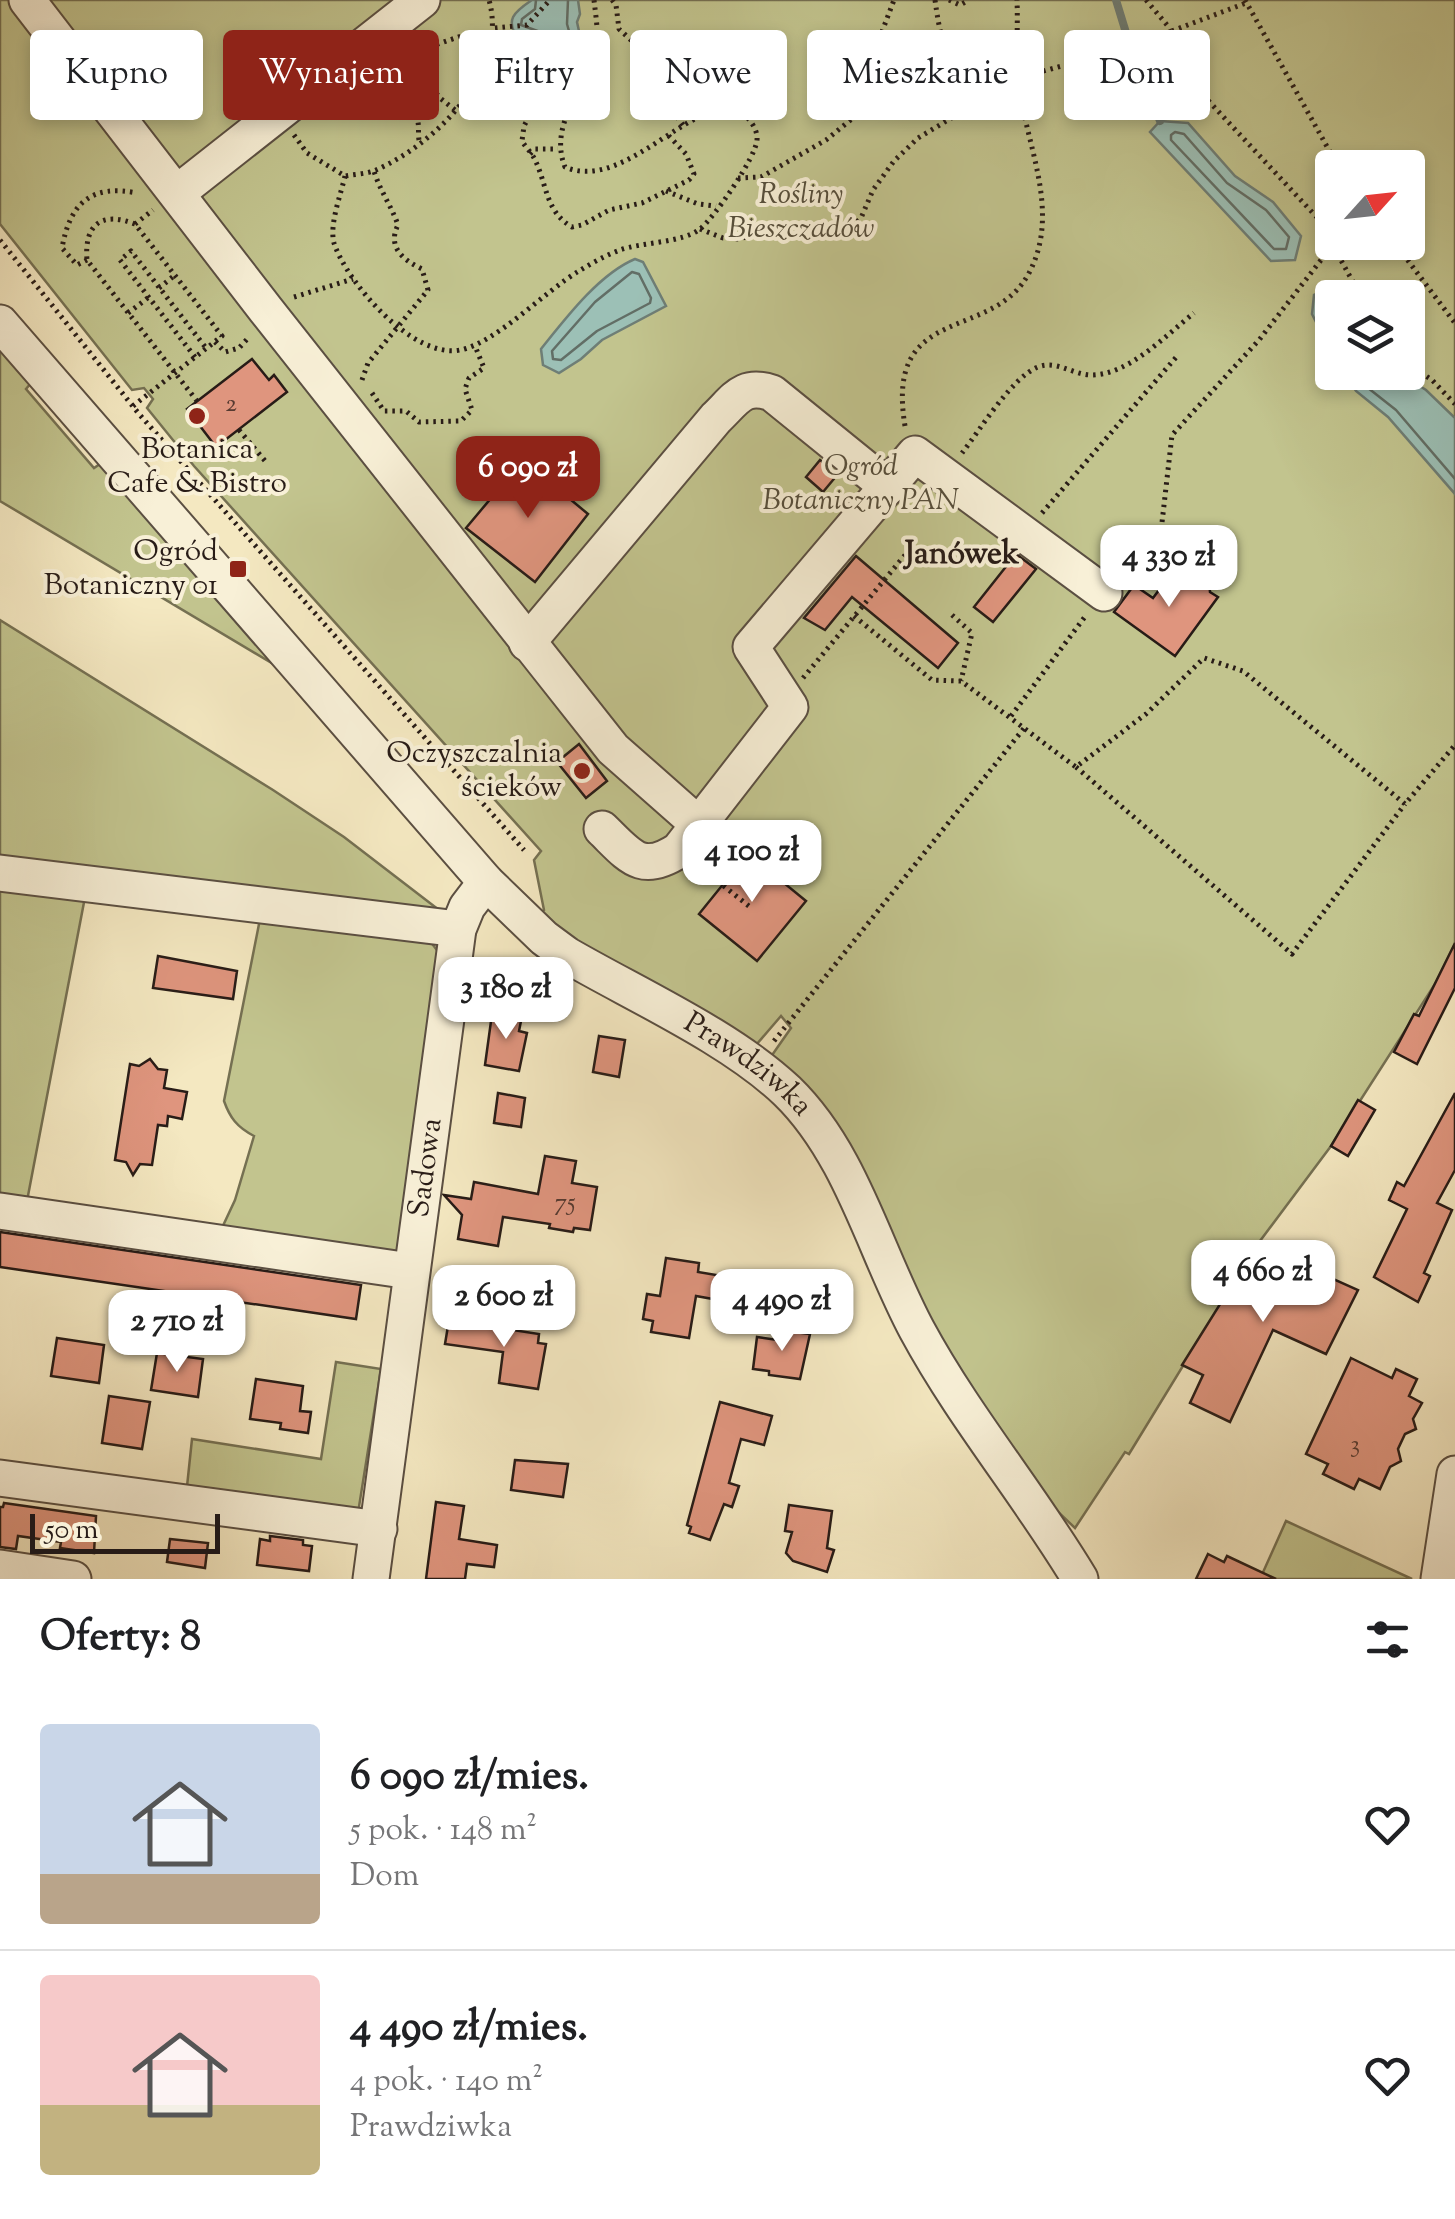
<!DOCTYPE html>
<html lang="pl">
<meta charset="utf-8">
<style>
:root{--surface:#fff;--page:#f6f6f6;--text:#202124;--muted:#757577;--line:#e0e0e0;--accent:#8f2418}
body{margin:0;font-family:"Sorts Mill Goudy",serif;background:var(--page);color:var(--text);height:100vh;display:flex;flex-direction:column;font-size:38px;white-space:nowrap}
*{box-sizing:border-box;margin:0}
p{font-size:32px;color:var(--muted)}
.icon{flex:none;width:55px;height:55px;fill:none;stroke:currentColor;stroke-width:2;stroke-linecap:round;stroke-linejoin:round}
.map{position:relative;height:1579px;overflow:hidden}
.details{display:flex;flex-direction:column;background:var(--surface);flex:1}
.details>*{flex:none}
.hud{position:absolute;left:30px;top:30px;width:1395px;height:90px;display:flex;gap:20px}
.needle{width:65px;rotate:63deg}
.buttons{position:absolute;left:1315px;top:150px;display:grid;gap:20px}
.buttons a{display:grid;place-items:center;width:110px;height:110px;border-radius:10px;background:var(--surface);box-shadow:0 5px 15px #0003;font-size:50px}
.scale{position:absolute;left:30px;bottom:25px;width:190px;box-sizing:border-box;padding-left:10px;border:5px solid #281c17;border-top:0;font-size:28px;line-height:35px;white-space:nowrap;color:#281c17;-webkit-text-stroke:8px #f8f0d7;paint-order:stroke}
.price{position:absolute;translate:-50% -85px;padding:0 22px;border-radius:20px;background:#fff;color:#222;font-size:32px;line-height:65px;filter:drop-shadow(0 2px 5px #0008)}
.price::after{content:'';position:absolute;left:50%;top:60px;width:30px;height:22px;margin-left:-15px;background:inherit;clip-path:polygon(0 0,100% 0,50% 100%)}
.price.current{background:var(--accent);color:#fff}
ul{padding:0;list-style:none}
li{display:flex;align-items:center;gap:30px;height:250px;padding:0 40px}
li+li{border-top:2px solid var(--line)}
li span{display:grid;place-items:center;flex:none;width:280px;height:200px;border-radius:10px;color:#555}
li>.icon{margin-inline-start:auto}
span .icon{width:120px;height:120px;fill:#fffc;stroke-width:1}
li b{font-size:42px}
h2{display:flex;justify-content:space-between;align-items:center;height:120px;padding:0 40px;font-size:42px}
.chip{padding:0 35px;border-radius:10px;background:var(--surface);box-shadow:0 5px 15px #0003;font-size:35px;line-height:90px}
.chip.current{background:var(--accent);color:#fff}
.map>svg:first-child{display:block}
.green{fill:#c2c48e;stroke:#757052;stroke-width:2.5;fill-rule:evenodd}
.water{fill:#9cc0b6;stroke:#6e7e76;stroke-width:2.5}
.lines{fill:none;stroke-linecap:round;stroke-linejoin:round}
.shore{stroke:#626e66;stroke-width:2.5}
.stream{stroke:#6e7e76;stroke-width:8}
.building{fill:#df957e;stroke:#281c17;stroke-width:2.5}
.minor-casing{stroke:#5b4f42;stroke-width:39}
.path{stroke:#281c17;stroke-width:5;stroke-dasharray:2.5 5;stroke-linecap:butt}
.minor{stroke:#f8f0d7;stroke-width:35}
.poi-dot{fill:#8f2418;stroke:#f8f0d7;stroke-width:4}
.labels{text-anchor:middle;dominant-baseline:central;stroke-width:8;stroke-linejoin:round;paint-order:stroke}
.number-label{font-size:25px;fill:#563a31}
.park-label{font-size:30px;font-style:italic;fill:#564e3b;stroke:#f8f0d7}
.poi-label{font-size:30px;fill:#281c17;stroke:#f8f0d7;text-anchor:end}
.street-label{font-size:30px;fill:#281c17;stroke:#f8f0d7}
.neighbourhood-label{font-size:32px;font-weight:bold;fill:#281c17;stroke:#f8f0d7}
</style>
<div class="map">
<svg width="1455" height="1579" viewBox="0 0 1455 1579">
<rect width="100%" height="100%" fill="#f4e8c1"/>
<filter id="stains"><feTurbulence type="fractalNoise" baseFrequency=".002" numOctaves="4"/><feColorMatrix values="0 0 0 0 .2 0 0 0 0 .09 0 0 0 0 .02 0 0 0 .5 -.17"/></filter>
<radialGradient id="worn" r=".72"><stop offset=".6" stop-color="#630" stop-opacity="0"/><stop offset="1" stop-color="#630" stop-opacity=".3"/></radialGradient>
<g class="green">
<path d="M0,0H1455V944L1435,984L1331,1146L1257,1245L1129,1454L1125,1452L1075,1528L1056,1510L955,1368L923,1316L856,1156L823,1105L770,1058L791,1028L781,1016L756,1045L590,951L540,914L544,910L534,860L541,851L194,466L147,408L153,399L144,388L132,390L0,224ZM1332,168H1408V242H1332ZM1332,298H1408V372H1332Z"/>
<polygon points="0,347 31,383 26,389 94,468 100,464 280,668 0,501"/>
<polygon points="0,620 273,790 344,837 439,910 0,856"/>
<polygon points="0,886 85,897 27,1201 0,1197"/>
<path d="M260,919L430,941L446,962L396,1256L221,1230L235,1200L254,1136C237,1127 230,1118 224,1101Z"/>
<polygon points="336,1362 381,1369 358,1513 186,1496 192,1439 321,1459"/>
<polygon points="1286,1521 1412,1579 1260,1579"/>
</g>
<g class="water">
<path d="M532,0H578L580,14L577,22L583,49L571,71L564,73L542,55L538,42L530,38L519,40C504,20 514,12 532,0Z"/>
<polygon points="1160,121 1188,123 1235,176 1273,202 1301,236 1295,260 1271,261 1150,132"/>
<path d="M635,259L643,262L666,306L602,340L581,359L559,373L543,365L541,349C565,319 599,274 635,259Z"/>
<polygon points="1334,287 1343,291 1348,297 1332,298 1332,354 1312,314 1314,295"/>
<polygon points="1344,373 1399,373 1426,390 1455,418 1455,494 1388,417 1356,391"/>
</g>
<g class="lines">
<g class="shore">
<polyline points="536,0 535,9 522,19 521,25 543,33 551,49 563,58 573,45 567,24 568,0"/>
<polygon points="1175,132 1184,134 1227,183 1266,210 1289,237 1286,249 1274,249 1171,140 1171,135"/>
<polygon points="632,272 639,274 651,298 650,303 597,331 561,360 553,359 552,351 595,302"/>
<polyline points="1356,372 1363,384 1396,410 1455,479"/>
</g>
<polyline class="stream" points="1116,0 1135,62 1160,121"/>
</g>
<g class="building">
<polygon points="935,54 949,73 918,96 904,78"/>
<polygon points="252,359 269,380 274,375 287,392 216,447 187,409"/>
<polygon points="523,460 588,514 535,582 466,528"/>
<polygon points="820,460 838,474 823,492 806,477"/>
<polygon points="1016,554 1036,569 993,622 974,607"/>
<polygon points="856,556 958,643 938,668 852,597 825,630 804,618"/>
<polygon points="1176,567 1189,577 1202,575 1209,580 1210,592 1218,597 1175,656 1114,612 1134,585 1153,598"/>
<polygon points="579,744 607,781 586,798 557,762"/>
<polygon points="740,847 806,901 757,961 699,914 733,872 725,865"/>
<polygon points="1455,943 1455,988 1417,1064 1394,1052 1414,1014 1419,1016"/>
<polygon points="158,956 237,971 233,999 153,988"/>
<polygon points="492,1014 516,1014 521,1021 519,1031 527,1033 519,1071 485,1065"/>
<polygon points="599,1036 625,1040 619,1077 593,1072"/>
<polygon points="150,1059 158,1069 167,1070 164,1088 187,1092 182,1119 168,1116 167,1126 158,1125 152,1165 140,1164 133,1175 126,1162 115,1160 130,1064 139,1066"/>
<polygon points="498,1093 525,1098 521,1127 494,1123"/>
<polygon points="1455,1093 1455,1170 1437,1203 1452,1210 1424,1273 1430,1276 1418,1302 1374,1277 1407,1209 1389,1200 1397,1182 1404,1186"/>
<polygon points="1358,1100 1375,1110 1348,1156 1331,1146"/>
<polygon points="545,1156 576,1161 572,1183 597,1187 590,1230 574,1228 573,1232 549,1228 550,1224 503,1217 498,1246 458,1239 462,1215 444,1195 471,1199 474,1182 538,1194"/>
<polygon points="0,1232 361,1285 356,1319 0,1267"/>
<polygon points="1257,1245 1358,1290 1326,1354 1273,1330 1230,1422 1190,1403 1203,1375 1182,1365"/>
<polygon points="666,1258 699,1263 698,1272 728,1277 724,1301 696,1296 689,1338 651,1332 653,1321 643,1319 647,1294 660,1296"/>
<polygon points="449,1320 539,1334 538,1343 546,1344 538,1389 499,1383 503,1352 445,1344"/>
<polygon points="779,1330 810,1334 800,1379 769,1375 769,1371 753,1369 757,1337 778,1340"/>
<polygon points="57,1338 104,1345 99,1383 51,1376"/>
<polygon points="157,1353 203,1359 198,1397 151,1390"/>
<polygon points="1351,1358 1392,1378 1396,1369 1417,1379 1409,1396 1422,1403 1413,1419 1416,1429 1405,1434 1398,1449 1401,1461 1390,1467 1380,1489 1359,1479 1354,1489 1323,1474 1328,1464 1306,1454"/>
<polygon points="256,1379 303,1386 300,1411 311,1412 308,1433 280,1429 281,1423 250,1419"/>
<polygon points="109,1396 150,1402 142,1449 102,1443"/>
<polygon points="720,1402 772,1416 764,1445 741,1439 729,1483 739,1486 732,1507 724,1504 710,1540 689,1533 691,1527 687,1525"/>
<polygon points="515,1460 568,1464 563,1497 511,1490"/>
<polygon points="436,1502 464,1506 459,1539 497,1545 494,1567 467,1564 465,1579 426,1579"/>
<polygon points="4,1503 96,1516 94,1553 60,1548 61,1542 18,1536 16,1549 0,1547 0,1507 3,1507"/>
<polygon points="789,1505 832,1511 827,1548 834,1550 827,1572 793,1561 786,1553 792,1532 785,1531"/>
<polygon points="270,1536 303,1540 303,1545 312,1546 309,1571 257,1565 260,1539 270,1541"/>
<polygon points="170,1539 208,1543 205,1568 167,1562"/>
<polygon points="1208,1554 1224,1562 1227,1556 1276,1579 1196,1579"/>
</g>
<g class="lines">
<g class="minor-casing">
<g id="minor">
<polyline points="27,0 266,310 613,749 698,824"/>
<polyline points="177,193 422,0"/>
<path id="s1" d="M0,323L486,882L544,938L567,955C636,995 730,1037 787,1091C852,1154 875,1252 917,1330C964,1417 1029,1494 1080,1579"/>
<path d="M527,643L716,418C736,399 743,383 772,393L888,487"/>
<path d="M602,829C630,856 641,875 679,850L790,707L751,647L915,454L1104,593"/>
<polyline points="0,873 458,929"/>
<polyline points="0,1211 410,1271"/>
<polyline points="0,1478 379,1529"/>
<polyline points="0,1568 73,1579"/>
<path id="s2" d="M371,1579L458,929L467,907L486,882"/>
<polyline points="1439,1579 1455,1474"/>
</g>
</g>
<g class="path">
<polyline points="612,0 616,5 619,29 633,42 639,61 660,79"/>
<path d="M935,0C944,65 951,74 1018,60"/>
<polyline points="949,0 960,5 969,0"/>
<polyline points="1146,0 1167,25 1189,80 1325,226 1333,246 1362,298"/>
<polyline points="1245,0 1339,168"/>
<polyline points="495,28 527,25 550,0"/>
<polyline points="871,80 906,70"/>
<path d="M540,96L524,126L522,141C526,148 533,154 536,162C547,186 546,212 572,227L582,225L609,210L642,203L689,180L694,174L686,154L667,134"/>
<path d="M407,108C412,95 416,87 430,85L440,98L455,110"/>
<polyline points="683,125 663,98 660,79 675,70 690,69 726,109"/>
<path d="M294,135L307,153L345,176C355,174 367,174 376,170C437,143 509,71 489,0"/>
<path d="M419,140C418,134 419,128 418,122C411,99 379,106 378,80L389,71L423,61L438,44L467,34L491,51H503L520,61L530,84L540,96L572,100"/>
<polyline points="530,154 535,149 558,149"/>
<path d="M345,176C341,194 329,225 334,243C347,283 413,359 460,350C496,343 545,291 579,271C592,263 606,255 620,250C642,242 682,243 700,229C714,218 756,157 757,140C758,131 751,120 744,115C699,84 628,194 565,167C549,127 581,93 594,56C600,39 596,18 594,0"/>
<polyline points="738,178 761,177 826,140 859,113 871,80 880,37 894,0"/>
<polyline points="666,191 698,204 716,206"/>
<polyline points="135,224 153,210"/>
<polyline points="700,229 723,238 739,239 791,223 836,231 849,229 861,218 873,190 894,161 918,138 1018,78 1124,49 1246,3"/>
<polyline points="0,240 139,414 524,850"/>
<polyline points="1394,242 1455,323"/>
<path d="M87,260L77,265L62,248C70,203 91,184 137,193"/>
<polyline points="159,288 175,275"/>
<polyline points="294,297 353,279"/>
<polyline points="128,313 149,297"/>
<polyline points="215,342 225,352 239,348 250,336"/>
<polyline points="195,357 120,260 131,251 206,348"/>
<polyline points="1408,364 1432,380 1455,404"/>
<path d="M362,380L368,363L428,290L422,269C403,260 387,247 398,225C391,205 380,191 374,171"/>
<polyline points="372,393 384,411 406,411 419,422 461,421 472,410 465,389 469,378 484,368 475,346"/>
<path d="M133,406L222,336L135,224C102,211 84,224 87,260L197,401"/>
<path d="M905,426C884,300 994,344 1030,271C1062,208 1023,140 1018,76C1016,51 1018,25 1017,0"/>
<polyline points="239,430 266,462"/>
<path d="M962,453C980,430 1012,377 1038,367C1056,360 1072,374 1090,375C1128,376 1166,335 1194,313"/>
<polyline points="1042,513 1178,355"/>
<polyline points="1128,577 1136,572 1160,540 1172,435 1259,340 1335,242"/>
<polyline points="952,615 972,633 961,681"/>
<polyline points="854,616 932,680 961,681 1076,767 1146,714 1204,658 1243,671 1405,804 1455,745"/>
<polyline points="803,678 905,555"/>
<polyline points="1011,716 1087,614"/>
<polyline points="1076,767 1292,954 1405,804"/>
<polyline points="700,867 750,907"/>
<polyline points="774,1041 1025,727"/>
</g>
<use href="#minor" class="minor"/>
</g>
<g class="poi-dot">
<circle cx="197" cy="416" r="10"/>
<rect x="228" y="559" width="20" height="20" rx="5"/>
<circle cx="582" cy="771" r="10"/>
</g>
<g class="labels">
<g class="number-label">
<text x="231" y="405">2</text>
<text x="565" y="1204">75</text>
<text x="1355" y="1446">3</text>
</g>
<g class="park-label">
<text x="801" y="195">Rośliny<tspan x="801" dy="34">Bieszczadów</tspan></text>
<text x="861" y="467">Ogród<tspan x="861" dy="34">Botaniczny PAN</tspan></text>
</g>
<g class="poi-label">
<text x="197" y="450" text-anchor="middle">Botanica<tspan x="197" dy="34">Cafe &amp; Bistro</tspan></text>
<text x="218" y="552">Ogród<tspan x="218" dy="34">Botaniczny 01</tspan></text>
<text x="562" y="754">Oczyszczalnia<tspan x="562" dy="34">ścieków</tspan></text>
</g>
<g class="street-label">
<text stroke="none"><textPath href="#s1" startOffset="1062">Prawdziwka</textPath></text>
<text stroke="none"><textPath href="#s2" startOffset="415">Sadowa</textPath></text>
</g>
<g class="neighbourhood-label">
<text x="962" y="555">Janówek</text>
</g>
</g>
<rect width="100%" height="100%" filter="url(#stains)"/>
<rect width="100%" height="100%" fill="url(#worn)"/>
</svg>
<div class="buttons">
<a><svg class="needle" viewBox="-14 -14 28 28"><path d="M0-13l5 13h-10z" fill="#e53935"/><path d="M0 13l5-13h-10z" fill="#757577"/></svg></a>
<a><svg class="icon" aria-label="layers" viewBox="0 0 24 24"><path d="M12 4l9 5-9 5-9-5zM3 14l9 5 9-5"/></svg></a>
</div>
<div class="scale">50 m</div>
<b class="price current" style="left:528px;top:521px">6 090 zł</b>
<b class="price" style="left:1169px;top:610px">4 330 zł</b>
<b class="price" style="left:752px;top:905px">4 100 zł</b>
<b class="price" style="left:506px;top:1042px">3 180 zł</b>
<b class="price" style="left:1263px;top:1325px">4 660 zł</b>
<b class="price" style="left:504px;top:1350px">2 600 zł</b>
<b class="price" style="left:782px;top:1354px">4 490 zł</b>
<b class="price" style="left:177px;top:1375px">2 710 zł</b>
<div class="hud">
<a class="chip">Kupno</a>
<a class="chip current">Wynajem</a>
<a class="chip">Filtry</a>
<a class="chip">Nowe</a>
<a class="chip">Mieszkanie</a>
<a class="chip">Dom</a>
</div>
</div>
<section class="details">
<h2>Oferty: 8<svg class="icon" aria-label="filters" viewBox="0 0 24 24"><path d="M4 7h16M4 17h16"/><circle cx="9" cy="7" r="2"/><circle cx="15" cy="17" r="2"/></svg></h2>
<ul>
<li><span style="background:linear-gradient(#c9d6e8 75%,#b9a48a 0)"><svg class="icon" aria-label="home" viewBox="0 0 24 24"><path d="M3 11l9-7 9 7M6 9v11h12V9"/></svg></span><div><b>6 090 zł/mies.</b><p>5 pok. · 148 m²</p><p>Dom</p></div><svg class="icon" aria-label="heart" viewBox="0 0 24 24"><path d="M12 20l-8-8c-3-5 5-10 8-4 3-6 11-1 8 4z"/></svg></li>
<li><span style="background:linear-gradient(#f6c9c9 65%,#c2b280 0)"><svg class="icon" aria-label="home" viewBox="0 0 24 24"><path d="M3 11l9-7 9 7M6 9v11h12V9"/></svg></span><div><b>4 490 zł/mies.</b><p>4 pok. · 140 m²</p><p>Prawdziwka</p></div><svg class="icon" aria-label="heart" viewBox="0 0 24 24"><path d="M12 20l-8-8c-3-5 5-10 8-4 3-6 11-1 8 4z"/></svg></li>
</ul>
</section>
